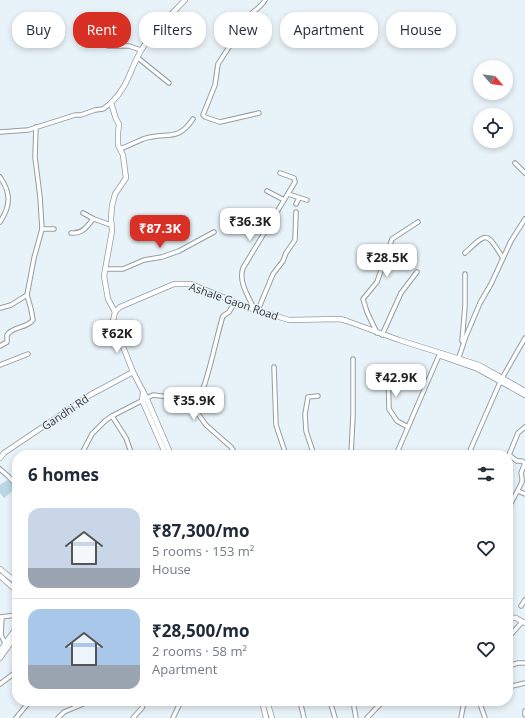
<!DOCTYPE html>
<meta charset="utf-8">
<style>
:root{--surface:#fff;--page:#f6f6f7;--text:#1f2937;--muted:#747a83;--line:#e0e1e3;--accent:#d93025}
body{margin:0;font-family:"Open Sans",sans-serif;background:var(--page);color:var(--text);height:100vh;display:flex;flex-direction:column;font-size:15px;white-space:nowrap}
*{box-sizing:border-box;margin:0}
p{font-size:13px;color:var(--muted)}
.icon{flex:none;width:22px;height:22px;fill:none;stroke:currentColor;stroke-width:2;stroke-linecap:round;stroke-linejoin:round}
.map{position:relative;flex:1;overflow:hidden}
.details{position:absolute;left:12px;top:450px;width:501px;height:256px;display:flex;flex-direction:column;background:var(--surface);border-radius:16px;box-shadow:0 2px 6px #0003}
.details>*{flex:none}
.guide{position:absolute;left:12px;top:12px;width:501px;height:36px;display:flex;gap:8px}
.needle{width:26px;rotate:118deg}
.buttons{position:absolute;left:473px;top:60px;display:grid;gap:8px}
.buttons a{display:grid;place-items:center;width:40px;height:40px;border-radius:50%;background:var(--surface);box-shadow:0 2px 6px #0003;font-size:20px}
.price{position:absolute;translate:-50% -34px;padding:0 9px;border-radius:8px;background:#fff;color:#222;font-size:13px;line-height:26px;filter:drop-shadow(0 1px 2px #0008)}
.price::after{content:'';position:absolute;left:50%;top:24px;width:12px;height:9px;margin-left:-6px;background:inherit;clip-path:polygon(0 0,100% 0,50% 100%)}
.price.selected{background:var(--accent);color:#fff}
ul{padding:0;list-style:none}
li{display:flex;align-items:center;gap:12px;height:100px;padding:0 16px}
li+li{border-top:1px solid var(--line)}
li span{display:grid;place-items:center;flex:none;width:112px;height:80px;border-radius:12px;color:#555}
li>.icon{margin-inline-start:auto}
span .icon{width:48px;height:48px;fill:#fffc;stroke-width:1}
li b{font-size:17px}
h2{display:flex;justify-content:space-between;align-items:center;height:48px;padding:0 16px;font-size:17px}
.tag{padding:0 14px;border-radius:16px;background:var(--surface);box-shadow:0 2px 6px #0003;font-size:14px;line-height:36px}
.tag.selected{background:var(--accent);color:#fff}
.map>svg:first-child{display:block}
.green{fill:#b9d7e5}
.lines{fill:none;stroke-linecap:round;stroke-linejoin:round}
.street-casing{stroke:#939da2;stroke-width:5.5}
.secondary-casing{stroke:#939da2;stroke-width:6}
.street{stroke:#fff;stroke-width:3.5}
.secondary{stroke:#fff;stroke-width:4.5}
.labels{text-anchor:middle;dominant-baseline:central;stroke-width:3;stroke-linejoin:round;paint-order:stroke}
.street-label{font-size:11px;fill:#35393b;stroke:#e8f3f9}
</style>
<div class="map">
<svg width="525" height="718" viewBox="0 0 525 718">
<rect width="100%" height="100%" fill="#e8f3f9"/>
<polygon class="green" points="9,479 16,488 4,498 0,493 0,485"/>
<g class="lines">
<g class="street-casing">
<g id="street">
<polyline points="108,46 129,46 141,50"/>
<polyline points="138,58 169,83"/>
<path d="M259,113L220,122L205,117L203,115L215,85L218,64L250,15C255,10 262,6 265,0"/>
<polyline points="0,132 28,130 75,115 81,115 95,110 103,109 111,103"/>
<path d="M120,149C128,146 136,142 143,139C167,131 177,143 193,119"/>
<polyline points="515,163 525,173"/>
<path d="M0,177C11,193 11,205 0,222"/>
<polyline points="267,191 284,200"/>
<polyline points="288,194 307,200"/>
<polyline points="296,204 299,198"/>
<polyline points="83,213 94,219 111,225"/>
<polyline points="42,229 54,229"/>
<path d="M71,233C82,234 87,227 93,219"/>
<path d="M465,253C488,231 486,232 503,258"/>
<polyline points="106,269 123,269 144,260 162,257 179,251 214,232"/>
<polyline points="0,308 11,305 27,295 34,258 42,229 40,197 35,157 36,127"/>
<path d="M254,309C249,297 238,282 243,268L295,182L294,178L280,173"/>
<polyline points="258,310 273,274 283,261 286,253 295,240 296,212"/>
<polyline points="377,333 367,312 363,299 377,282 392,239 418,222"/>
<polyline points="382,335 401,293 417,272"/>
<polyline points="462,341 465,306 465,274"/>
<path d="M0,346L7,342V335C13,326 26,329 33,320L31,309L27,295"/>
<polyline points="458,360 466,336 480,303 491,284 511,241 525,219"/>
<polyline points="0,365 28,354"/>
<polyline points="274,367 276,425 286,455"/>
<polyline points="388,367 389,409 397,421 408,427"/>
<path d="M193,407C206,396 216,336 223,316L229,312L235,302"/>
<polyline points="112,416 126,438 132,455"/>
<polyline points="81,455 92,434 105,421 112,416 153,395 178,398 191,404 206,425 231,447 236,455"/>
<polyline points="314,455 306,431 305,414 308,397 318,396"/>
<polyline points="351,455 353,415 353,359"/>
<polyline points="396,455 440,353"/>
<polyline points="468,455 501,380 525,338"/>
<polyline points="0,469 9,477 17,486"/>
<polyline points="518,491 525,494"/>
<polyline points="508,509 522,482 522,478 521,473 525,463 522,461 517,461 509,455 518,433 525,427"/>
<polyline points="521,606 525,600"/>
<polyline points="0,617 17,615"/>
<polyline points="2,617 1,635 5,643"/>
<polyline points="508,638 522,622"/>
<polyline points="508,666 518,663 525,663"/>
<polyline points="0,684 17,671"/>
<polyline points="508,687 525,683"/>
<polyline points="300,701 304,718"/>
<polyline points="330,701 335,718"/>
<polyline points="353,701 356,718"/>
<polyline points="479,701 485,718"/>
<polyline points="480,704 489,701"/>
<polyline points="525,711 525,715"/>
<polyline points="16,718 30,701"/>
<polyline points="58,718 64,712 90,701"/>
<polyline points="133,718 142,708 144,701"/>
<polyline points="173,718 181,701"/>
<polyline points="367,718 383,701"/>
<polyline points="461,718 463,707 466,701"/>
</g>
</g>
<g class="secondary-casing">
<g id="secondary">
<polyline points="115,312 120,307 174,284 191,284 250,308 289,320 340,319 347,321 399,340 479,365 525,391"/>
<polyline points="441,356 478,369 525,395"/>
<polyline points="143,393 142,400 166,455"/>
<path d="M171,455L146,397L133,372L113,321L115,312L108,299L104,276L112,231L111,219L112,206L115,194L126,178L123,155L118,145V133L119,124L116,119L111,103C129,86 130,68 142,49C154,30 170,16 185,0"/>
<polyline points="0,458 4,453 90,395 133,372"/>
<polyline points="0,569 17,583"/>
<polyline points="0,576 17,591"/>
<polyline points="508,617 516,618 525,623"/>
<polyline points="0,651 17,627"/>
<polyline points="0,658 17,634"/>
<polyline points="262,701 266,718"/>
<polyline points="267,701 272,718"/>
</g>
</g>
<use href="#street" class="street"/>
<use href="#secondary" class="secondary"/>
</g>
<g class="labels">
<g class="street-label">
<text transform="translate(234 301) rotate(19)">Ashale Gaon Road</text>
<text transform="translate(65 412) rotate(-34)">Gandhi Rd</text>
</g>
</g>
</svg>
<div class="buttons">
<a><svg class="needle" viewBox="-14 -14 28 28"><path d="M0-13l5 13h-10z" fill="#e53935"/><path d="M0 13l5-13h-10z" fill="#747a83"/></svg></a>
<a><svg class="icon" aria-label="locate" viewBox="0 0 24 24"><circle cx="12" cy="12" r="6"/><path d="M12 2v4M12 18v4M2 12h4M18 12h4"/></svg></a>
</div>
<b class="price" style="left:250px;top:242px">₹36.3K</b>
<b class="price selected" style="left:160px;top:249px">₹87.3K</b>
<b class="price" style="left:387px;top:278px">₹28.5K</b>
<b class="price" style="left:117px;top:354px">₹62K</b>
<b class="price" style="left:396px;top:398px">₹42.9K</b>
<b class="price" style="left:194px;top:421px">₹35.9K</b>
<div class="guide">
<a class="tag">Buy</a>
<a class="tag selected">Rent</a>
<a class="tag">Filters</a>
<a class="tag">New</a>
<a class="tag">Apartment</a>
<a class="tag">House</a>
</div>
<section class="details">
<h2>6 homes<svg class="icon" aria-label="filters" viewBox="0 0 24 24"><path d="M4 7h16M4 17h16"/><circle cx="9" cy="7" r="2"/><circle cx="15" cy="17" r="2"/></svg></h2>
<ul>
<li><span style="background:linear-gradient(#c9d6e8 75%,#9aa5b1 0)"><svg class="icon" aria-label="home" viewBox="0 0 24 24"><path d="M3 11l9-7 9 7M6 9v11h12V9"/></svg></span><div><b>₹87,300/mo</b><p>5 rooms · 153 m²</p><p>House</p></div><svg class="icon" aria-label="heart" viewBox="0 0 24 24"><path d="M12 20l-8-8c-3-5 5-10 8-4 3-6 11-1 8 4z"/></svg></li>
<li><span style="background:linear-gradient(#a9c7e8 70%,#9aa5b1 0)"><svg class="icon" aria-label="home" viewBox="0 0 24 24"><path d="M3 11l9-7 9 7M6 9v11h12V9"/></svg></span><div><b>₹28,500/mo</b><p>2 rooms · 58 m²</p><p>Apartment</p></div><svg class="icon" aria-label="heart" viewBox="0 0 24 24"><path d="M12 20l-8-8c-3-5 5-10 8-4 3-6 11-1 8 4z"/></svg></li>
</ul>
</section>
</div>
